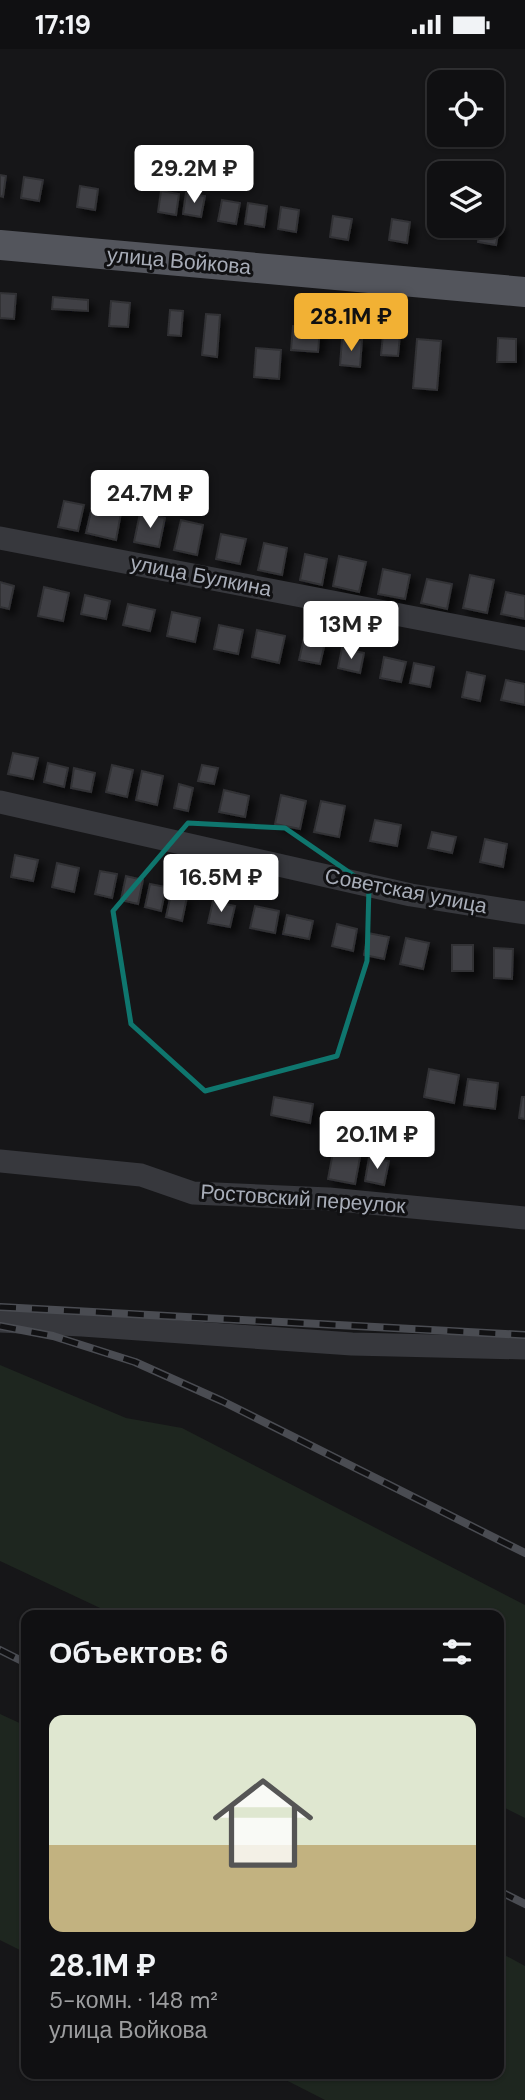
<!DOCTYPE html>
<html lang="ru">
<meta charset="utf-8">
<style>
:root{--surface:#101012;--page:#19191b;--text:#f1f3f6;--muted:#9c9d9f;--line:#303032;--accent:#f2b134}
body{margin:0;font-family:"DM Sans",sans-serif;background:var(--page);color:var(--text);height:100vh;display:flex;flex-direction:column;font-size:26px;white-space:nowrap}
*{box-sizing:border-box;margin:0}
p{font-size:23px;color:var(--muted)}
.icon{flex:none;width:38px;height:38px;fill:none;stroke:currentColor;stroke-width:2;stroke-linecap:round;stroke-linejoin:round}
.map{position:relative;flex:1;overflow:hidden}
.panel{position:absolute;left:21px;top:1561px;width:483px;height:469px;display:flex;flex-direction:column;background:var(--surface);border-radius:14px;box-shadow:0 2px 5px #0004,0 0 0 2px var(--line)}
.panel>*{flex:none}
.controls{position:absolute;left:427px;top:21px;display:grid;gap:14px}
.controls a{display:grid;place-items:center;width:77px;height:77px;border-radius:14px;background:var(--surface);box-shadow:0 2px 5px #0004,0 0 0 2px var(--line);font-size:35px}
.price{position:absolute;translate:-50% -60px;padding:0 16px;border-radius:7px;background:#fff;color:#222;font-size:23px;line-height:46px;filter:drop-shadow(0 2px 4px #0008)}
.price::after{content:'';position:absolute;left:50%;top:42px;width:21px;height:16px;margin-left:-10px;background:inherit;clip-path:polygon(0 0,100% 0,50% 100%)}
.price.on{background:var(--accent);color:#111}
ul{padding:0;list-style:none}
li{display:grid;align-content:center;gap:14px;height:371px;padding:0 28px}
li+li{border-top:2px solid var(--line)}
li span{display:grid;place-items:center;height:217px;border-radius:14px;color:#555}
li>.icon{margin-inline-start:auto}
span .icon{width:126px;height:126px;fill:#fffc;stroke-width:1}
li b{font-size:30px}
h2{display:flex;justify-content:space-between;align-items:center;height:84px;padding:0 28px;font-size:30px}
.status{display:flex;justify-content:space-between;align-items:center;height:49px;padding:0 35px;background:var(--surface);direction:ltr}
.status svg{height:19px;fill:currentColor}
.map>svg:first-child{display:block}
.green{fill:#1e261f}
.building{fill:#404145;stroke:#303034;stroke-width:2;filter:url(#shadow)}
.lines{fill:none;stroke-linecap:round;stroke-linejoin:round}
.minor{stroke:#37383d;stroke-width:23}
.major{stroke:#53555c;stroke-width:30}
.rail-casing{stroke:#4a4c52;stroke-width:8}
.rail{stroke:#111113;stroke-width:5;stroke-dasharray:16;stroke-linecap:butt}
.marked{fill:none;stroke:#0f766e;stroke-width:5;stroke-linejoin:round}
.labels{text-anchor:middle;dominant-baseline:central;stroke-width:6;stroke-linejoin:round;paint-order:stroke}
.street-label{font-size:21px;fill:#a8adb8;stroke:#111113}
</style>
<div class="status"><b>17:19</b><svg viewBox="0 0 49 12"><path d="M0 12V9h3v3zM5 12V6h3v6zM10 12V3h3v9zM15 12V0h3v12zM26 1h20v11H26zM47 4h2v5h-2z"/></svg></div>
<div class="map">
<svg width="525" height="2051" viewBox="0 0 525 2051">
<defs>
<filter id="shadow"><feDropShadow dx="5.5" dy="5.5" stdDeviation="3.5" flood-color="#0009"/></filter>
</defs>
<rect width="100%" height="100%" fill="#161618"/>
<g class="green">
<polygon points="0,1316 126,1369 182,1379 525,1556 525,1769 499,1756 499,1566 115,1566 0,1512"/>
<polygon points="0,1665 26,1677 26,1904 0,1891"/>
<polygon points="499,1903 525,1917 525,2051 325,2051 274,2025 499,2025"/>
</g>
<g class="building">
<polygon points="0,126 6,127 3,148 0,147"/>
<polygon points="24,128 43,131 39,152 21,149"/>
<polygon points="80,137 98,140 95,161 77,158"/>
<polygon points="161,142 179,145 176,166 158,163"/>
<polygon points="186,144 205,147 201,168 183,165"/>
<polygon points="222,151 240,154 236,175 218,172"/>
<polygon points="248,154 267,157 264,178 245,175"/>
<polygon points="281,158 299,161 296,183 278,180"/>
<polygon points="333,167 352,170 348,191 330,188"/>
<polygon points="392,170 410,173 407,194 389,191"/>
<polygon points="492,174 500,175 496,196 478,193 481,177 492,177"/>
<polygon points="0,244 16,245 14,270 0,269"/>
<polygon points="53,248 88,251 88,262 52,260"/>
<polygon points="111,252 130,254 128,278 109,277"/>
<polygon points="170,261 183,262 181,287 168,286"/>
<polygon points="206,265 220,266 217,308 202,306"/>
<polygon points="293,277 320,279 318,303 291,301"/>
<polygon points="383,285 400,286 398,307 381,306"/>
<polygon points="498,289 516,290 516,313 497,313"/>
<polygon points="342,290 362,291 360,318 340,316"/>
<polygon points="417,290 441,292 437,341 413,339"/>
<polygon points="256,299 281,301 279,330 254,328"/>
<polygon points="64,452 84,456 78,482 58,478"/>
<polygon points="92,458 121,464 116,491 86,484"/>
<polygon points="140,464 165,469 159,498 134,493"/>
<polygon points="181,471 203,476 197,506 174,501"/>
<polygon points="221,485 246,490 240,515 216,510"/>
<polygon points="264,494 287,499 282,526 258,521"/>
<polygon points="305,505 327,510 322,536 300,531"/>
<polygon points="339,507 366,513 359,543 333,537"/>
<polygon points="383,520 410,526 405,550 378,545"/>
<polygon points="470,526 494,531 487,564 463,559"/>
<polygon points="427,530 452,535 447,560 421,554"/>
<polygon points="0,533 14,537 9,560 0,558"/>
<polygon points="44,538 69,544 63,572 38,567"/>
<polygon points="506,543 525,547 525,570 501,565"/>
<polygon points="85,546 110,552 106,570 81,565"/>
<polygon points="128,555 155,561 150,582 123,576"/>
<polygon points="172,563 200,569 195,593 167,587"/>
<polygon points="219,576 243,581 238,605 214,600"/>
<polygon points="257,581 285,587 279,614 252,608"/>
<polygon points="304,589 325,594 320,615 299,611"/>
<polygon points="342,599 364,604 360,624 338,619"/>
<polygon points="384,608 406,613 401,633 380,629"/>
<polygon points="414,614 434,618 430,638 410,634"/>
<polygon points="467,623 485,627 480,652 462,648"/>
<polygon points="506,631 525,635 525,656 501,651"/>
<polygon points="13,704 38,709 33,730 8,725"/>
<polygon points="48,714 68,719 64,738 44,733"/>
<polygon points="112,716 133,721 127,748 106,743"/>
<polygon points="202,716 218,719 214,735 198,732"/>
<polygon points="74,719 95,724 91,743 71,739"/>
<polygon points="142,722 163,727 157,756 136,751"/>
<polygon points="179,735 193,739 188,762 174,759"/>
<polygon points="224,741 249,747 245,768 219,763"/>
<polygon points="281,746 306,752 300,780 275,775"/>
<polygon points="321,752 345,757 339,788 314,783"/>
<polygon points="375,771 401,776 397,797 370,792"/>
<polygon points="432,783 456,788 452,804 428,799"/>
<polygon points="485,790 507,795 503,818 480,813"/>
<polygon points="15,806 38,811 33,832 11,828"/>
<polygon points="57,814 79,819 74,843 52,838"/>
<polygon points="100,822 117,825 112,849 95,845"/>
<polygon points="126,827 143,831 138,855 121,851"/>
<polygon points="150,835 166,838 161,862 145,858"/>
<polygon points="171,845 187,848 182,872 166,868"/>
<polygon points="213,852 235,857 230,878 208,874"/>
<polygon points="255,857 279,862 275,884 250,879"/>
<polygon points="287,866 313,872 309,890 283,885"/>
<polygon points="337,875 357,880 353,902 332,897"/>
<polygon points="368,884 389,888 384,910 364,906"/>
<polygon points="406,889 429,894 423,920 400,915"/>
<rect x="452" y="896" width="21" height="26"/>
<polygon points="494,899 513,900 512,930 494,929"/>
<polygon points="429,1020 459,1026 454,1054 424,1048"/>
<polygon points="468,1030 498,1034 495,1060 464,1056"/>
<polygon points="274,1048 313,1055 310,1074 271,1066"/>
<polygon points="522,1048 525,1048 525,1070 519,1069"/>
<polygon points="334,1098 361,1103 355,1135 328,1130"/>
<polygon points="369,1109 389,1112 384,1136 365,1132"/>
</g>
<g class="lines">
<g class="minor">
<polyline points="0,489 525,590"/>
<polyline points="0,753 411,846 525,864"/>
<polyline points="0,1112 141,1126 193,1144 329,1150 525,1169"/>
<polyline points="0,1272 82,1276 352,1295 525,1299"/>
</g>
<polyline class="major" points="0,196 525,243"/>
<g class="rail-casing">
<g id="rail">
<polyline points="0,1258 525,1286"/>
<polyline points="0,1277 53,1287 135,1313 222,1352 525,1504"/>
<polyline points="0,1601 26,1614"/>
<polyline points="499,1842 525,1855"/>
</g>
</g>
<use href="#rail" class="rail"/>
</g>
<path class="marked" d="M188,774L285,779L369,837L367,912L337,1007L205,1042L131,975L113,862Z"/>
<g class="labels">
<g class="street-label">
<text transform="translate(179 212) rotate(5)">улица Войкова</text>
<text transform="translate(201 527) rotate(11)">улица Булкина</text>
<text transform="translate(406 842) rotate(11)">Советская улица</text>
<text transform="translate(303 1150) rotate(4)">Ростовский переулок</text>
</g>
</g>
</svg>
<div class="controls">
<a><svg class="icon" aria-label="locate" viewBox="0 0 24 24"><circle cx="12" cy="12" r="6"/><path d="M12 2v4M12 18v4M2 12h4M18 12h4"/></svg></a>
<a><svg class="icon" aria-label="layers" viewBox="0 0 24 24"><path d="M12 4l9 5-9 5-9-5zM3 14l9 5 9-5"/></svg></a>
</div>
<b class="price" style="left:194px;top:156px">29.2M ₽</b>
<b class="price on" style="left:351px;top:304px">28.1M ₽</b>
<b class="price" style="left:150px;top:481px">24.7M ₽</b>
<b class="price" style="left:351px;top:612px">13M ₽</b>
<b class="price" style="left:221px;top:865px">16.5M ₽</b>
<b class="price" style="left:377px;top:1122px">20.1M ₽</b>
<section class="panel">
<h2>Объектов: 6<svg class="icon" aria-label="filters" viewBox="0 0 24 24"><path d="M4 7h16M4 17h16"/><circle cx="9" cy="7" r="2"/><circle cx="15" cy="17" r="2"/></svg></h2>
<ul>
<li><span style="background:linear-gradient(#dfe7d0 60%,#c2b280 0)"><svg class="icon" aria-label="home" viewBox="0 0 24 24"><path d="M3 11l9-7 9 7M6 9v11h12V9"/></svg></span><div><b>28.1M ₽</b><p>5-комн. · 148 m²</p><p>улица Войкова</p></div></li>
</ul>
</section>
</div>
